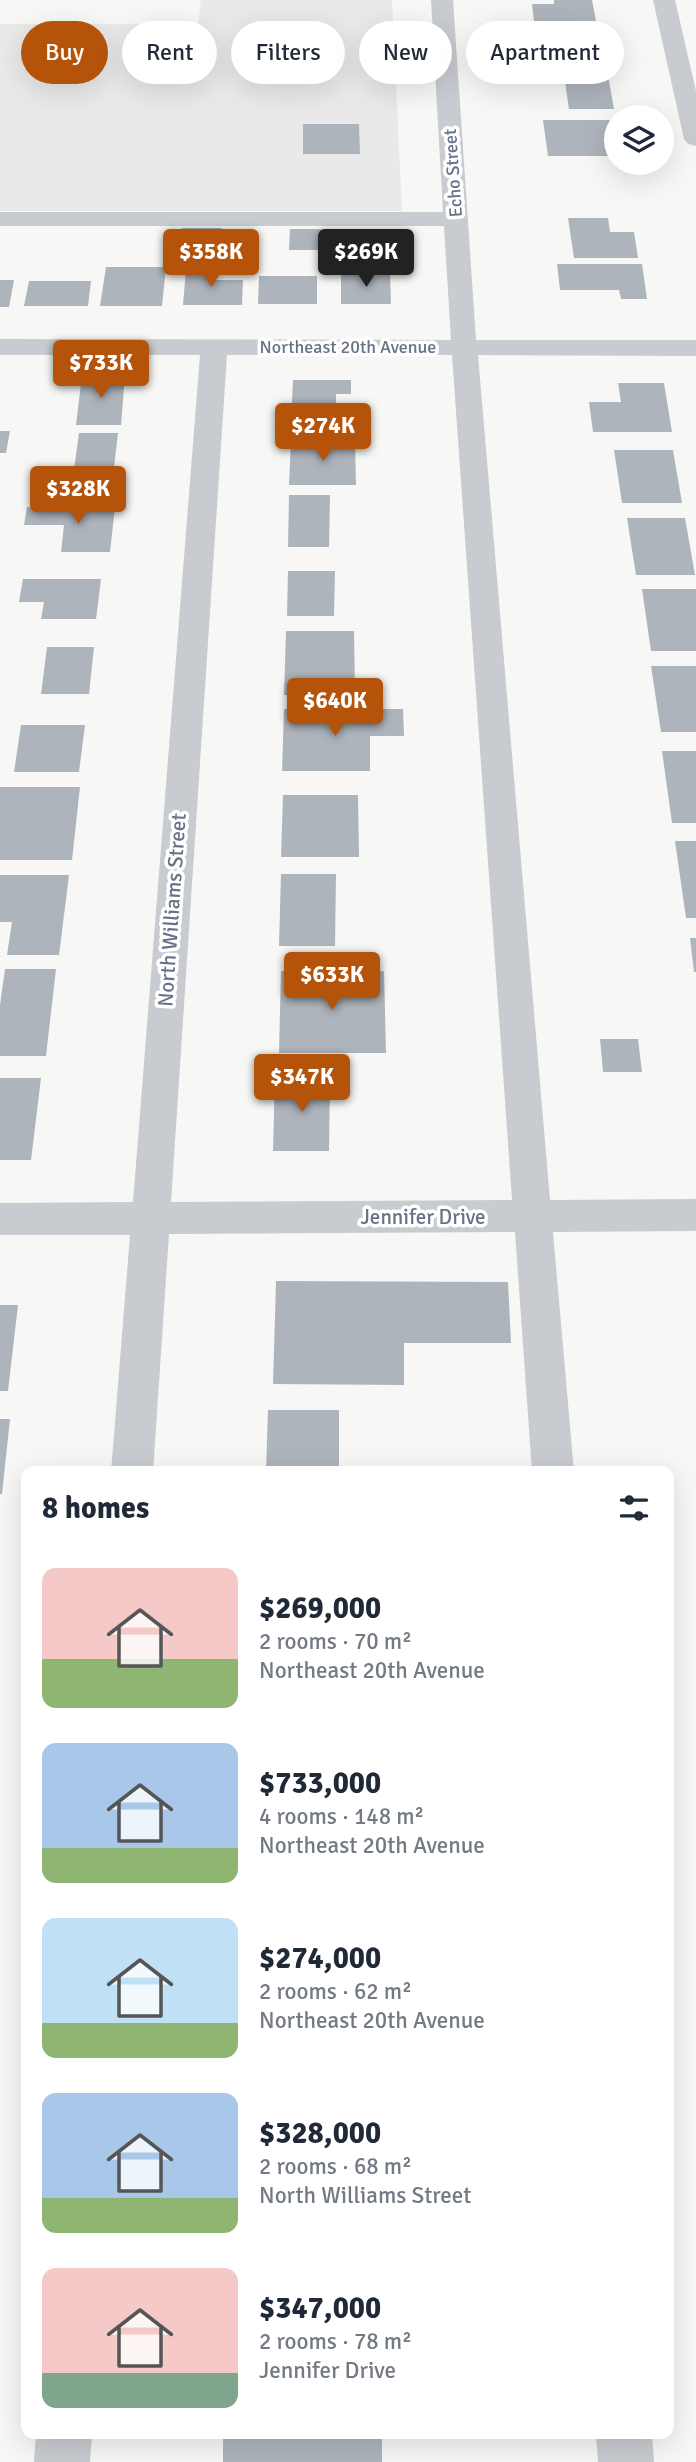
<!DOCTYPE html>
<meta charset="utf-8">
<style>
:root{--surface:#fff;--page:#f6f6f7;--text:#1f2937;--muted:#747a83;--accent:#b45309}
body{margin:0;font-family:Signika,sans-serif;background:var(--page);color:var(--text);height:100vh;display:flex;flex-direction:column;font-size:26px;white-space:nowrap}
*{box-sizing:border-box;margin:0}
p{font-size:23px;color:var(--muted)}
.icon{flex:none;width:38px;height:38px;fill:none;stroke:currentColor;stroke-width:2;stroke-linecap:round;stroke-linejoin:round}
.map{position:relative;flex:1;overflow:hidden}
.panel{position:absolute;left:21px;top:1466px;width:653px;height:973px;display:flex;flex-direction:column;background:var(--surface);border-radius:14px;box-shadow:0 7px 28px #0002}
.panel>*{flex:none}
.guide{position:absolute;left:21px;top:21px;width:654px;height:63px;display:flex;gap:14px}
.controls{position:absolute;left:604px;top:105px;display:grid;gap:14px}
.controls a{display:grid;place-items:center;width:70px;height:70px;border-radius:50%;background:var(--surface);box-shadow:0 7px 28px #0002;font-size:35px}
.price{position:absolute;translate:-50% -60px;padding:0 16px;border-radius:7px;background:var(--accent);color:#fff;font-size:23px;line-height:46px;filter:drop-shadow(0 2px 4px #0008)}
.price::after{content:'';position:absolute;left:50%;top:42px;width:21px;height:16px;margin-left:-10px;background:inherit;clip-path:polygon(0 0,100% 0,50% 100%)}
.price.active{background:#222;color:#fff}
ul{padding:0;list-style:none}
li{display:flex;align-items:center;gap:21px;height:175px;padding:0 21px}
li span{display:grid;place-items:center;flex:none;width:196px;height:140px;border-radius:14px;color:#555}
li>.icon{margin-inline-start:auto}
span .icon{width:84px;height:84px;fill:#fffc;stroke-width:1}
li b{font-size:30px}
h2{display:flex;justify-content:space-between;align-items:center;height:84px;padding:0 21px;font-size:30px}
.chip{padding:0 24px;border-radius:32px;background:var(--surface);box-shadow:0 7px 28px #0002;font-size:24px;line-height:63px}
.chip.active{background:var(--accent);color:#fff}
.map>svg:first-child{display:block}
.built{fill:#e8e9e8}
.building{fill:#aeb4bc}
.lines{fill:none;stroke-linecap:round;stroke-linejoin:round}
.minor{fill:#c8cbcf;fill-rule:evenodd}
.labels{text-anchor:middle;dominant-baseline:central;stroke-width:7;stroke-linejoin:round;paint-order:stroke}
.far-street-label{font-size:18px;fill:#667287;stroke:#fff}
.street-label{font-size:21px;fill:#667287;stroke:#fff}
</style>
<div class="map">
<svg width="696" height="2462" viewBox="0 0 696 2462">
<rect width="100%" height="100%" fill="#f7f8f5"/>
<polygon class="built" points="201,0 392,0 402,211 0,211 0,24 198,24"/>
<g class="building">
<polygon points="554,0 592,0 596,21 534,21 532,4 554,4"/>
<polygon points="552,33 595,33 600,67 543,67 541,53 555,53"/>
<polygon points="564,75 608,75 614,109 569,109"/>
<polygon points="543,120 614,120 616,156 548,156"/>
<polygon points="303,124 359,124 360,154 303,154"/>
<polygon points="568,218 608,218 610,232 634,232 638,258 574,258"/>
<polygon points="182,228 222,228 219,261 179,261"/>
<polygon points="290,229 322,229 321,250 289,250"/>
<polygon points="557,264 642,264 647,299 621,299 619,290 560,290"/>
<polygon points="106,267 166,267 162,306 100,306"/>
<polygon points="186,269 216,269 216,280 243,280 242,305 183,305"/>
<polygon points="341,273 390,273 391,304 341,304"/>
<polygon points="259,276 317,276 317,304 258,304"/>
<polygon points="0,280 14,280 9,307 0,307"/>
<polygon points="29,281 91,281 88,306 24,306"/>
<polygon points="82,375 125,375 121,425 76,425"/>
<polygon points="293,380 351,380 351,394 336,394 336,422 291,422"/>
<polygon points="618,383 664,383 672,432 593,432 589,402 621,402"/>
<polygon points="0,431 10,431 6,453 0,453"/>
<polygon points="79,433 118,433 112,484 72,484"/>
<polygon points="291,441 355,441 356,485 289,485"/>
<polygon points="614,450 673,450 682,503 622,503"/>
<polygon points="289,495 330,495 329,547 288,547"/>
<polygon points="27,507 115,507 110,552 61,552 64,525 24,525"/>
<polygon points="627,518 685,518 695,575 636,575"/>
<polygon points="288,571 335,571 334,616 287,616"/>
<polygon points="23,579 101,579 96,619 41,619 44,602 19,602"/>
<polygon points="642,589 696,589 696,651 651,651"/>
<polygon points="286,631 354,631 355,695 284,695"/>
<polygon points="47,647 94,647 89,694 41,694"/>
<polygon points="651,666 696,666 696,732 661,732"/>
<polygon points="284,709 403,709 404,736 370,736 370,771 282,771"/>
<polygon points="21,725 85,725 79,772 14,772"/>
<polygon points="662,751 696,751 696,823 672,823"/>
<polygon points="0,787 80,787 72,860 0,860"/>
<polygon points="283,795 358,795 359,857 281,857"/>
<polygon points="675,841 696,841 696,918 686,918"/>
<polygon points="281,874 336,874 335,946 279,946"/>
<polygon points="0,875 69,875 59,955 7,955 12,922 0,922"/>
<polygon points="690,938 696,938 696,972 694,972"/>
<polygon points="5,969 56,969 46,1056 0,1056 0,1005"/>
<polygon points="281,971 384,971 386,1053 279,1053"/>
<polygon points="600,1039 638,1039 642,1072 603,1072"/>
<polygon points="275,1076 330,1076 329,1151 273,1151"/>
<polygon points="0,1078 41,1078 31,1160 0,1160"/>
<polygon points="276,1281 508,1282 511,1343 404,1343 404,1385 273,1384"/>
<polygon points="0,1305 18,1305 8,1391 0,1391"/>
<polygon points="268,1410 339,1410 339,1472 266,1472"/>
<polygon points="0,1419 10,1419 2,1494 0,1494"/>
<rect x="223" y="2434" width="159" height="28"/>
</g>
<g class="lines">
<g class="minor">
<path d="M431,0H453L476,340H696V356L478,355L550,1200L696,1199V1231L553,1232L574,1472H532L515,1232L169,1234L153,1472H111L130,1235H0V1203L133,1202L200,355H0V339L451,340L444,226H0V212H443ZM227,355H452L512,1200L171,1202Z"/>
<polygon points="653,0 675,0 696,91 696,146 688,144 684,139"/>
<polygon points="36,2434 92,2434 90,2462 34,2462"/>
<polygon points="596,2434 652,2434 654,2462 598,2462"/>
</g>
</g>
<g class="labels">
<g class="far-street-label">
<text transform="translate(453 173) rotate(-94)">Echo Street</text>
<text x="348" y="347">Northeast 20th Avenue</text>
</g>
<g class="street-label">
<text transform="translate(172 910) rotate(-86)">North Williams Street</text>
<text x="423" y="1217">Jennifer Drive</text>
</g>
</g>
</svg>
<div class="controls">
<a><svg class="icon" aria-label="layers" viewBox="0 0 24 24"><path d="M12 4l9 5-9 5-9-5zM3 14l9 5 9-5"/></svg></a>
</div>
<b class="price" style="left:211px;top:289px">$358K</b>
<b class="price active" style="left:366px;top:289px">$269K</b>
<b class="price" style="left:101px;top:400px">$733K</b>
<b class="price" style="left:323px;top:463px">$274K</b>
<b class="price" style="left:78px;top:526px">$328K</b>
<b class="price" style="left:335px;top:738px">$640K</b>
<b class="price" style="left:332px;top:1012px">$633K</b>
<b class="price" style="left:302px;top:1114px">$347K</b>
<div class="guide">
<a class="chip active">Buy</a>
<a class="chip">Rent</a>
<a class="chip">Filters</a>
<a class="chip">New</a>
<a class="chip">Apartment</a>
</div>
<section class="panel">
<h2>8 homes<svg class="icon" aria-label="filters" viewBox="0 0 24 24"><path d="M4 7h16M4 17h16"/><circle cx="9" cy="7" r="2"/><circle cx="15" cy="17" r="2"/></svg></h2>
<ul>
<li><span style="background:linear-gradient(#f6c9c9 65%,#8fb573 0)"><svg class="icon" aria-label="home" viewBox="0 0 24 24"><path d="M3 11l9-7 9 7M6 9v11h12V9"/></svg></span><div><b>$269,000</b><p>2 rooms · 70 m²</p><p>Northeast 20th Avenue</p></div></li>
<li><span style="background:linear-gradient(#a9c7e8 75%,#8fb573 0)"><svg class="icon" aria-label="home" viewBox="0 0 24 24"><path d="M3 11l9-7 9 7M6 9v11h12V9"/></svg></span><div><b>$733,000</b><p>4 rooms · 148 m²</p><p>Northeast 20th Avenue</p></div></li>
<li><span style="background:linear-gradient(#bfe0f5 75%,#8fb573 0)"><svg class="icon" aria-label="home" viewBox="0 0 24 24"><path d="M3 11l9-7 9 7M6 9v11h12V9"/></svg></span><div><b>$274,000</b><p>2 rooms · 62 m²</p><p>Northeast 20th Avenue</p></div></li>
<li><span style="background:linear-gradient(#a9c7e8 75%,#8fb573 0)"><svg class="icon" aria-label="home" viewBox="0 0 24 24"><path d="M3 11l9-7 9 7M6 9v11h12V9"/></svg></span><div><b>$328,000</b><p>2 rooms · 68 m²</p><p>North Williams Street</p></div></li>
<li><span style="background:linear-gradient(#f6c9c9 75%,#7fa58c 0)"><svg class="icon" aria-label="home" viewBox="0 0 24 24"><path d="M3 11l9-7 9 7M6 9v11h12V9"/></svg></span><div><b>$347,000</b><p>2 rooms · 78 m²</p><p>Jennifer Drive</p></div></li>
</ul>
</section>
</div>
